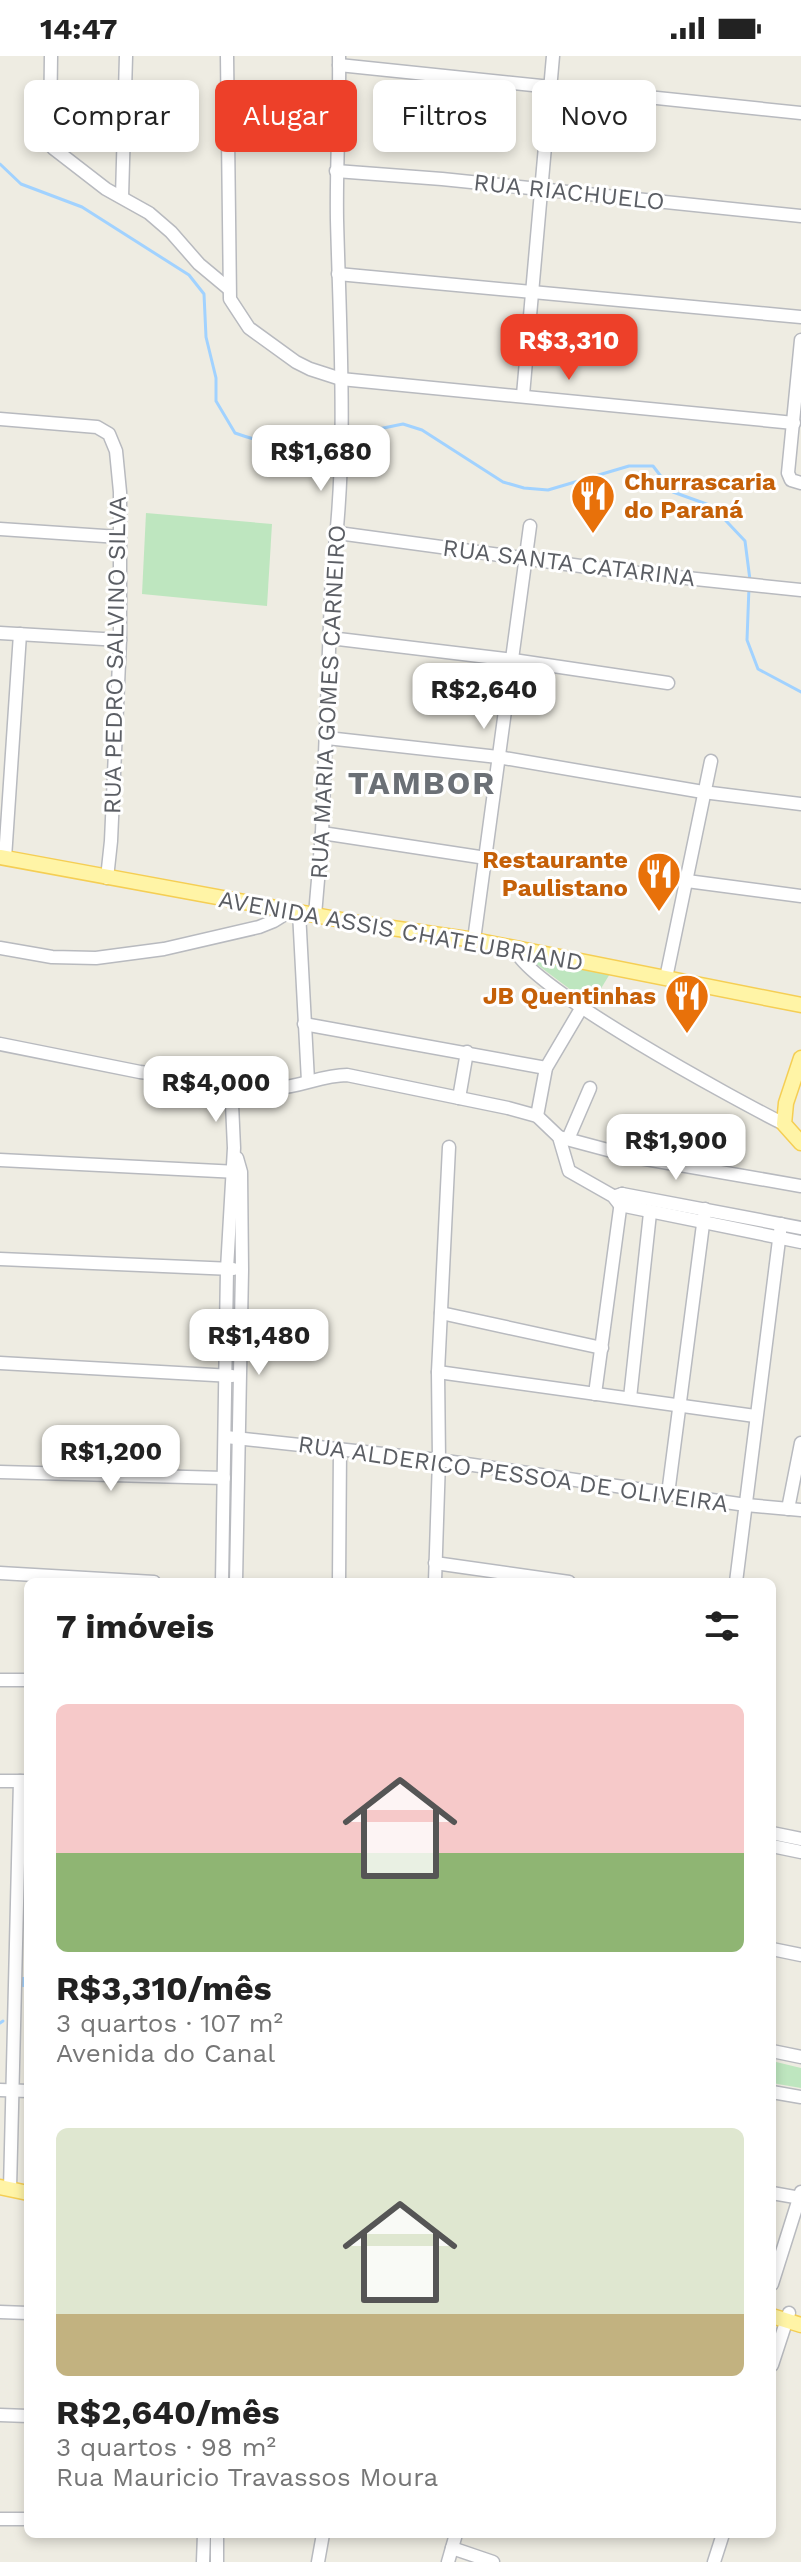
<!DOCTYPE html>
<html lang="pt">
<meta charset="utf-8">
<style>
:root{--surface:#fff;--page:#f6f6f6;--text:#222;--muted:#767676;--accent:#ed4029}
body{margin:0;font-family:"Work Sans",sans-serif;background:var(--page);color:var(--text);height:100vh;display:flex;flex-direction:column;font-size:30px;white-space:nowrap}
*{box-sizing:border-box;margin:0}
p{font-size:26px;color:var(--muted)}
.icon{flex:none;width:44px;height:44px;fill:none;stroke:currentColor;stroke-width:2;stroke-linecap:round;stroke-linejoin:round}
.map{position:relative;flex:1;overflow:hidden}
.details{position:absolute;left:24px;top:1522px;width:752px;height:960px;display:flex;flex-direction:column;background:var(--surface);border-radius:12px;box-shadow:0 4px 12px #0003}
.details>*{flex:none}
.hud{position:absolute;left:24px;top:24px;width:754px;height:72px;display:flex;gap:16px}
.price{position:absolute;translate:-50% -68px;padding:0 18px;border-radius:16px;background:#fff;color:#222;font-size:26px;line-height:52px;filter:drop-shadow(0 2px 4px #0008)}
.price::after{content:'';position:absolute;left:50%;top:48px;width:24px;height:18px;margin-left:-12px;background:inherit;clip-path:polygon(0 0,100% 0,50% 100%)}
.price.selected{background:var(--accent);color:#fff}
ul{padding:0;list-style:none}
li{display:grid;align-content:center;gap:16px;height:424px;padding:0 32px}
li span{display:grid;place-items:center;height:248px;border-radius:12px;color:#555}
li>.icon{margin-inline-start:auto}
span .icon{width:144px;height:144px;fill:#fffc;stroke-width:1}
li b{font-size:34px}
h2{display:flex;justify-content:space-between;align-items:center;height:96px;padding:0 32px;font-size:34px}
.tag{padding:0 28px;border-radius:12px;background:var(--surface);box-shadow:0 4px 12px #0003;font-size:28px;line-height:72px}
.tag.selected{background:var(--accent);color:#fff}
.status{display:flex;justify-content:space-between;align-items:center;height:56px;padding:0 40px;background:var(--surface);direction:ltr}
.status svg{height:22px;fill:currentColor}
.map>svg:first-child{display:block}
.green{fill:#bee6bf}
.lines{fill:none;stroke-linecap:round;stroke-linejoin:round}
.stream{stroke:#a1d2ff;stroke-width:3}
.canal{stroke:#a1d2ff;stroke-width:10}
.minor-casing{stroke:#b8babf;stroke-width:15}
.major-casing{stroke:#f5ce54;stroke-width:17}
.minor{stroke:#fff;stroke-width:12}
.major{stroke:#fff4a6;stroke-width:14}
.labels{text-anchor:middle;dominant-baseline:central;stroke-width:6;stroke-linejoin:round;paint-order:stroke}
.street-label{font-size:24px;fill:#5b5e64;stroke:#fff}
.food-label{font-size:24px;font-weight:bold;fill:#c56008;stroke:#fff;text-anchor:end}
.district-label{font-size:32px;font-weight:bold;letter-spacing:2px;fill:#6b7076;stroke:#fff}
</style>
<div class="status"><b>14:47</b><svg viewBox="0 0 49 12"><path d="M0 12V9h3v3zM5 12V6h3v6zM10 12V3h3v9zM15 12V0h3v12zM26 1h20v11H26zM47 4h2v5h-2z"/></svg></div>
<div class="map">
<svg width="801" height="2506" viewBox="0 0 801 2506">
<rect width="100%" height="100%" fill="#eeece2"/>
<g class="green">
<polygon points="146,457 272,468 267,550 142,538"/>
<polygon points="531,904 611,916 591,949"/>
<polygon points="772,2005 801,2012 801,2032 772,2027"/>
</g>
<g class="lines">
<g class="stream">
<path d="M0,108L21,128L82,151L189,219L204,238L206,281L216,322V345L235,377C274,391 296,393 337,382"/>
<polyline points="344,380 403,368 422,374 503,426 524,432 548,434 629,410 653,410 673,436 712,450 745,485 750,524"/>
<polyline points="749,531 747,584 758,613 801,636"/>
<polyline points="0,1967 3,1965"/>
</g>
<polyline class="canal" points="23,1926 28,1926"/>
<g class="minor-casing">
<g id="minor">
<polyline points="51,0 50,75 53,92 106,133 149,157 171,176 199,208 229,233"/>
<polyline points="227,0 230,243 249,272 296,306 310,313 341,323 794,367"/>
<polyline points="339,9 801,57"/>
<polyline points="336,115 442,123 801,160"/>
<polyline points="122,141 126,0"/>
<polyline points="338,218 801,261"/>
<polyline points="801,284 788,417 791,424 801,427"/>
<polyline points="523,339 553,0"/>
<polyline points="0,363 97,371 109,378 116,395 120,436 120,584 111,785 107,822"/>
<polyline points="0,473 119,481"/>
<polyline points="338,477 610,514 801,534"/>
<polyline points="0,577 120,584"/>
<polyline points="330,582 513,604 668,627"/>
<polyline points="327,682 498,701 703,736 801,748"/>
<polyline points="322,777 486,802"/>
<polyline points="5,802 20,578"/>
<polyline points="687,825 801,840"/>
<polyline points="299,856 308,1025"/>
<path d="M315,859L322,777L332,516C348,400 340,281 337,164C336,109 340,55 339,0"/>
<polyline points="474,884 530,470"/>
<polyline points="0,892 52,901 96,902 164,893 259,871 274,865 290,855"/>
<path d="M515,893C527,931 740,1046 784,1068"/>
<polyline points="666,922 711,705"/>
<polyline points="304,968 546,1012"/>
<path d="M0,988L140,1016L276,1032C301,1031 322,1019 347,1019L508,1052L537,1060L559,1081L569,1115L613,1140L620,1149L801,1186"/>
<polyline points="459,1042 467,996"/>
<polyline points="537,1060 546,1012 582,951"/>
<polyline points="559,1081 634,1101 801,1130"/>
<polyline points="568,1083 590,1032"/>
<polyline points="0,1104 238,1116"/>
<polyline points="616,1140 622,1138 801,1172"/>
<polyline points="0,1203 233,1213"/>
<polyline points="441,1257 602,1292"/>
<polyline points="0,1307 232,1320"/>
<polyline points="438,1316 755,1360"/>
<polyline points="595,1338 622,1138"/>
<polyline points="630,1342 650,1157"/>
<polyline points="226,1381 439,1404 746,1449 801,1454"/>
<polyline points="0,1416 224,1422"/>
<polyline points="668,1438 705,1153"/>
<polyline points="788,1453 801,1387"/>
<polyline points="435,1507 569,1526"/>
<polyline points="0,1517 154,1526"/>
<polyline points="222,1526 227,1213 234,1092 231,1026"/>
<polyline points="236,1526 242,1214 241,1116 237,1102"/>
<polyline points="339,1526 340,1393"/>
<polyline points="435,1526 439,1404 438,1316 449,1091"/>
<polyline points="736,1526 781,1168"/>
<polyline points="0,1624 28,1624"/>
<polyline points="0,1725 25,1725"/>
<polyline points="772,1777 801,1783"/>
<polyline points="772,1790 801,1796"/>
<polyline points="772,1893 801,1899"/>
<polyline points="772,1995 801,2001"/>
<polyline points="0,2034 28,2035"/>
<polyline points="772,2036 801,2041"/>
<polyline points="10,2133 20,1725"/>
<polyline points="772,2137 801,2142"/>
<polyline points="772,2228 801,2136"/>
<polyline points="0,2256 28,2257"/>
<polyline points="772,2309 789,2257"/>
<polyline points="0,2359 28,2360"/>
<polyline points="0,2463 28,2463"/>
<polyline points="452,2492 493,2506"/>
<polyline points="203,2506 204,2478"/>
<polyline points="217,2506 217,2478"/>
<polyline points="318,2506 323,2478"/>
<polyline points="448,2506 456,2478"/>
<polyline points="714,2506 723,2478"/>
</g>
</g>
<g class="major-casing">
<g id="major">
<polyline points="0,801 358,867 474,884 801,949"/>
<polyline points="801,1002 786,1047 784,1068 801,1087"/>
<polyline points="0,2131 28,2137"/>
<polyline points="772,2260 801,2269"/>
</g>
</g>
<use href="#minor" class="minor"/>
<use href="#major" class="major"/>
</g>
<defs>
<g id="restaurant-pin" transform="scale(2.3)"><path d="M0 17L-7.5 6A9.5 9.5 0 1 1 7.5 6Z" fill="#e8710a" stroke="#fff"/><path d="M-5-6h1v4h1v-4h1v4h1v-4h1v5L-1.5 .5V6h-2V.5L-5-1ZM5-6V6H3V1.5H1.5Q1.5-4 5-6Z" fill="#fff"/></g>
</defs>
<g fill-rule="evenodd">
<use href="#restaurant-pin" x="593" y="440"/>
<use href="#restaurant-pin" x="659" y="818"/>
<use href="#restaurant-pin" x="687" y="940"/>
</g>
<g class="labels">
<g class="street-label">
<text transform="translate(569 136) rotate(6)">RUA RIACHUELO</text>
<text transform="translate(569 507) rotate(7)">RUA SANTA CATARINA</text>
<text transform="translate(115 599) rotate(-89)">RUA PEDRO SALVINO SILVA</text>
<text transform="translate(328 646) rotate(-87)">RUA MARIA GOMES CARNEIRO</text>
<text transform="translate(401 875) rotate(10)">AVENIDA ASSIS CHATEUBRIAND</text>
<text transform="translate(513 1418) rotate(8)">RUA ALDERICO PESSOA DE OLIVEIRA</text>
</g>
<g class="food-label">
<text x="624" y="426" text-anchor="start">Churrascaria<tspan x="624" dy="28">do Paraná</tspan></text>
<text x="628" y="804">Restaurante<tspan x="628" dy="28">Paulistano</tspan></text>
<text x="656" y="940">JB Quentinhas</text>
</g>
<g class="district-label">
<text x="422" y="727">TAMBOR</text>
</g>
</g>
</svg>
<b class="price selected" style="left:569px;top:326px">R$3,310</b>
<b class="price" style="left:321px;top:437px">R$1,680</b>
<b class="price" style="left:484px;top:675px">R$2,640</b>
<b class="price" style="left:216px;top:1068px">R$4,000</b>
<b class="price" style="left:676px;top:1126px">R$1,900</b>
<b class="price" style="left:259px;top:1321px">R$1,480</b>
<b class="price" style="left:111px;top:1437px">R$1,200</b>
<div class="hud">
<a class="tag">Comprar</a>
<a class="tag selected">Alugar</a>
<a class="tag">Filtros</a>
<a class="tag">Novo</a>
</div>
<section class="details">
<h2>7 imóveis<svg class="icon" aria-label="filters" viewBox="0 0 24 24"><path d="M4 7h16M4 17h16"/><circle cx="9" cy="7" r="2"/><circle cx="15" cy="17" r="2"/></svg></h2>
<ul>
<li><span style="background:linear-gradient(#f6c9c9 60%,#8fb573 0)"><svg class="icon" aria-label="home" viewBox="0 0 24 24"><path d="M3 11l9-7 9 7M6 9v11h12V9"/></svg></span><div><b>R$3,310/mês</b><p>3 quartos · 107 m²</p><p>Avenida do Canal</p></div></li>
<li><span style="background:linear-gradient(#dfe7d0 75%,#c2b280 0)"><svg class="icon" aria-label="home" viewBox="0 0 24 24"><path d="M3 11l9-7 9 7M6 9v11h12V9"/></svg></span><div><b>R$2,640/mês</b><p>3 quartos · 98 m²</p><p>Rua Mauricio Travassos Moura</p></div></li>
</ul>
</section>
</div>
